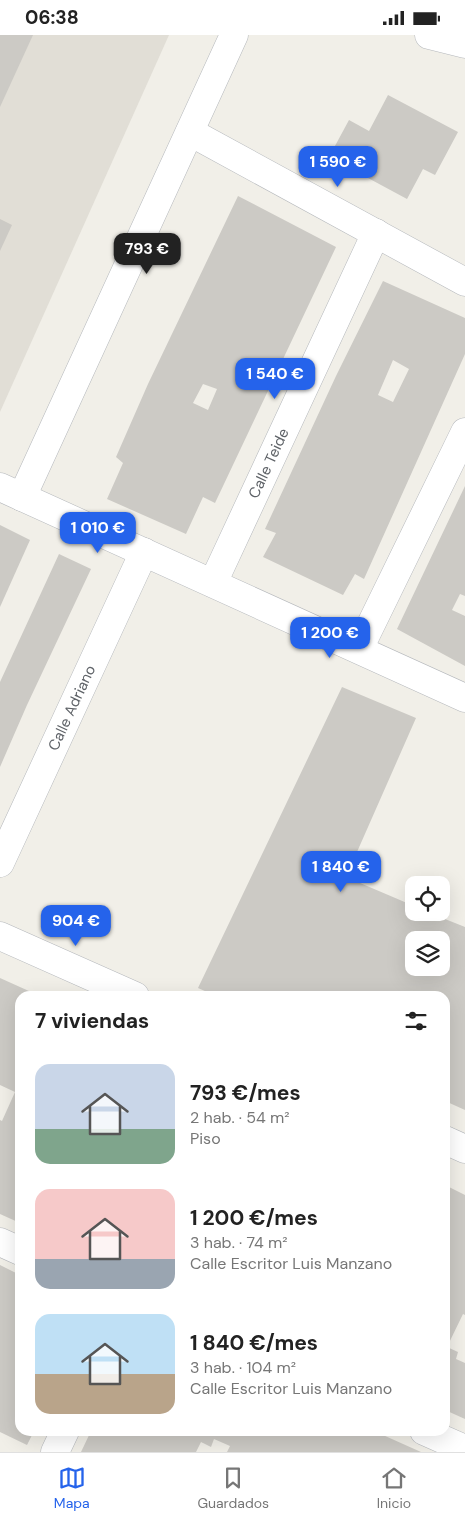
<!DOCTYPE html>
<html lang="es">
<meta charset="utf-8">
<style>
:root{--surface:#fff;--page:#f6f6f6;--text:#222;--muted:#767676;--line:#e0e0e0;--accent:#2563eb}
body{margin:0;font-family:"DM Sans",sans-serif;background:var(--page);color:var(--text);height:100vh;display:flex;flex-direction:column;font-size:19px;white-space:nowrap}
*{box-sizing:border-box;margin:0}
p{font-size:16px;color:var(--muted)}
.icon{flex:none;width:28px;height:28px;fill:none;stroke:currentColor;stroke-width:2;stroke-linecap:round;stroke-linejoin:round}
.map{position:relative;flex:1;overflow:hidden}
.side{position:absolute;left:15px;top:956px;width:435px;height:445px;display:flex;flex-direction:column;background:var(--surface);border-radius:15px;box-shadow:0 5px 20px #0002}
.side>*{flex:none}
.controls{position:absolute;left:405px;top:841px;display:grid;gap:10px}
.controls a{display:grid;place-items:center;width:45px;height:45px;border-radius:10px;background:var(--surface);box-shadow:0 5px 20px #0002;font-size:25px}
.price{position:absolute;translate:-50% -42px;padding:0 11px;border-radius:10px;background:var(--accent);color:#fff;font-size:16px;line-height:32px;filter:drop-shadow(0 1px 2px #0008)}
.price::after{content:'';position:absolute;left:50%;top:30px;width:15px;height:11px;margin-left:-8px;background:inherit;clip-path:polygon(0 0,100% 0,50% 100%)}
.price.current{background:#222;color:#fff}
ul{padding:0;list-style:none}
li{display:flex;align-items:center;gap:15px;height:125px;padding:0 20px}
li span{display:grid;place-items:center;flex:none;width:140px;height:100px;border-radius:15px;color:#555}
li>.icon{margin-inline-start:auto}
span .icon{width:60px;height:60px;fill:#fffc;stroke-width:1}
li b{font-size:21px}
h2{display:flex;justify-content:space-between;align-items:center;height:60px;padding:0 20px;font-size:21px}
.status{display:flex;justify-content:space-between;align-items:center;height:35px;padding:0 25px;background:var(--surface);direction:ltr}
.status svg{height:14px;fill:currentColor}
.dock{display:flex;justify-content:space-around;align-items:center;height:70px;border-top:1px solid var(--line);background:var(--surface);font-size:14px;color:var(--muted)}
.dock a{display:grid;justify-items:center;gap:2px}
.dock .current{color:var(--accent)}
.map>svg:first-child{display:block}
.education{fill:#e1ded6}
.building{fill:#cccac5;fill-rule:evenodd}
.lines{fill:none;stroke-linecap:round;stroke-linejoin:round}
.street-casing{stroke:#b5b8bc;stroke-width:29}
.street{stroke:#fff;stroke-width:28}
.labels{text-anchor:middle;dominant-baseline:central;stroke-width:5;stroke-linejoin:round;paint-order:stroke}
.street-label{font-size:15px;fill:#5f6368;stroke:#fff}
</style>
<div class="status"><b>06:38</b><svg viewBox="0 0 49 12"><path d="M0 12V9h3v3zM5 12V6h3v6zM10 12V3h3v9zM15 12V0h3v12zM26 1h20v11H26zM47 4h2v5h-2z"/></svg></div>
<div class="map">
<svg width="465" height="1417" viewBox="0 0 465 1417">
<rect width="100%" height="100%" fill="#f1efe8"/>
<polygon class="education" points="0,0 169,0 0,377"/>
<g class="building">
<polygon points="0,0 33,0 0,72"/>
<polygon points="388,60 458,97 435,140 423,134 407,164 329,122 349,85 369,96"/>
<path d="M238,161L336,212L215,468L203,462L186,499L107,464L123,428L116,422L148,349ZM203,349L217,354L208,375L193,368Z"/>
<polygon points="0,184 12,190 0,216"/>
<path d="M383,246L465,283V319L364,544L355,539L343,560L263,522L276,498L265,494L336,341ZM393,325L409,334L393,367L378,360Z"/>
<polygon points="465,451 465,561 460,559 452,575 465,581 465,631 397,594"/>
<polygon points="0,490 30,505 0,572"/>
<polygon points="59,519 91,534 27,670 0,732 0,647"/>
<path d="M342,652L416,683L346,842L414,871V878H430L465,892V1075L445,1066V961H216L198,953ZM414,905H441V932H414Z"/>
<polygon points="0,943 40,961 20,961 20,1188 0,1179 0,1085 2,1086 15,1057 0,1050"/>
<polygon points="445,1150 465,1160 465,1280 463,1279 447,1312 458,1317 456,1324 465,1328 465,1384 445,1375"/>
<polygon points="0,1230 20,1240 20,1396 34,1396 27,1410 0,1397"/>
<polygon points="91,1396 374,1396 421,1417 227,1417 230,1411 214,1404 211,1412 201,1407 196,1417 81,1417"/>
</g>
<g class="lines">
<g class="street-casing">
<g id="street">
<polyline points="429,0 465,9"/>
<polyline points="190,97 465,247"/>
<polyline points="0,452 465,663"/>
<polyline points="22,462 234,0"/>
<path id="s1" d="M213,548L376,198"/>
<polyline points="359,614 465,397"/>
<path id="s2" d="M0,828L144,517"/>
<polyline points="0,901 135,961"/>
<polyline points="445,1105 465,1114"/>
<polyline points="0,1207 20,1216"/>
<polyline points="424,1396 465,1414"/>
<polyline points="55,1417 65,1396"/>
</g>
</g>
<use href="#street" class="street"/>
</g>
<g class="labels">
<g class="street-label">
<text stroke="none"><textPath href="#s1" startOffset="132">Calle Teide</textPath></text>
<text stroke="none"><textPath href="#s2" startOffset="171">Calle Adriano</textPath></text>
</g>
</g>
</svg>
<div class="controls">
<a><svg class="icon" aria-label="locate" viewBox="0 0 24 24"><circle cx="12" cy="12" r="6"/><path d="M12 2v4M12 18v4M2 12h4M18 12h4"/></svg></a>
<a><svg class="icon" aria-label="layers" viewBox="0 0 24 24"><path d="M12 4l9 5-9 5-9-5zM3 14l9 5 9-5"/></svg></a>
</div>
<b class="price" style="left:338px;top:153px">1 590 €</b>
<b class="price current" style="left:147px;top:240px">793 €</b>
<b class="price" style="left:275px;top:365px">1 540 €</b>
<b class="price" style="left:98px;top:519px">1 010 €</b>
<b class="price" style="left:330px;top:624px">1 200 €</b>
<b class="price" style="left:341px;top:858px">1 840 €</b>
<b class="price" style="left:76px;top:912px">904 €</b>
<section class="side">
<h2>7 viviendas<svg class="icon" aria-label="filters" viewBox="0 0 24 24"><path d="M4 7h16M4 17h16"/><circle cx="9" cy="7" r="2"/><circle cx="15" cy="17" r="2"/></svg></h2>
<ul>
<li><span style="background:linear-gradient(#c9d6e8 65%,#7fa58c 0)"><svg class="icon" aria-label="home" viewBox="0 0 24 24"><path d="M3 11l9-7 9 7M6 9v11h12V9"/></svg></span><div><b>793 €/mes</b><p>2 hab. · 54 m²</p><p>Piso</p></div></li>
<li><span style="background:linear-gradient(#f6c9c9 70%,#9aa5b1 0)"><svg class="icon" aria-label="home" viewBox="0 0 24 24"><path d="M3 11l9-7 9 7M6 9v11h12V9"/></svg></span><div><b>1 200 €/mes</b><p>3 hab. · 74 m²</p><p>Calle Escritor Luis Manzano</p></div></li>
<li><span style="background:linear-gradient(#bfe0f5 60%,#b9a48a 0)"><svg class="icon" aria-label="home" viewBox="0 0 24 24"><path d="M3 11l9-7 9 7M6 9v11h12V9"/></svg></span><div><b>1 840 €/mes</b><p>3 hab. · 104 m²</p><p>Calle Escritor Luis Manzano</p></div></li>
</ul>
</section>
</div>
<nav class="dock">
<a class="current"><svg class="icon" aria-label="map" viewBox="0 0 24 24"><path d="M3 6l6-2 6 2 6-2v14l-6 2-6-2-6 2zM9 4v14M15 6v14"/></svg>Mapa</a>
<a><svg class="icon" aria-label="saved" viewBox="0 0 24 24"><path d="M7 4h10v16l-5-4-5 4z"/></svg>Guardados</a>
<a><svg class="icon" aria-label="home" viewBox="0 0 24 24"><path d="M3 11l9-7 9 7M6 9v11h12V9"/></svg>Inicio</a>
</nav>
